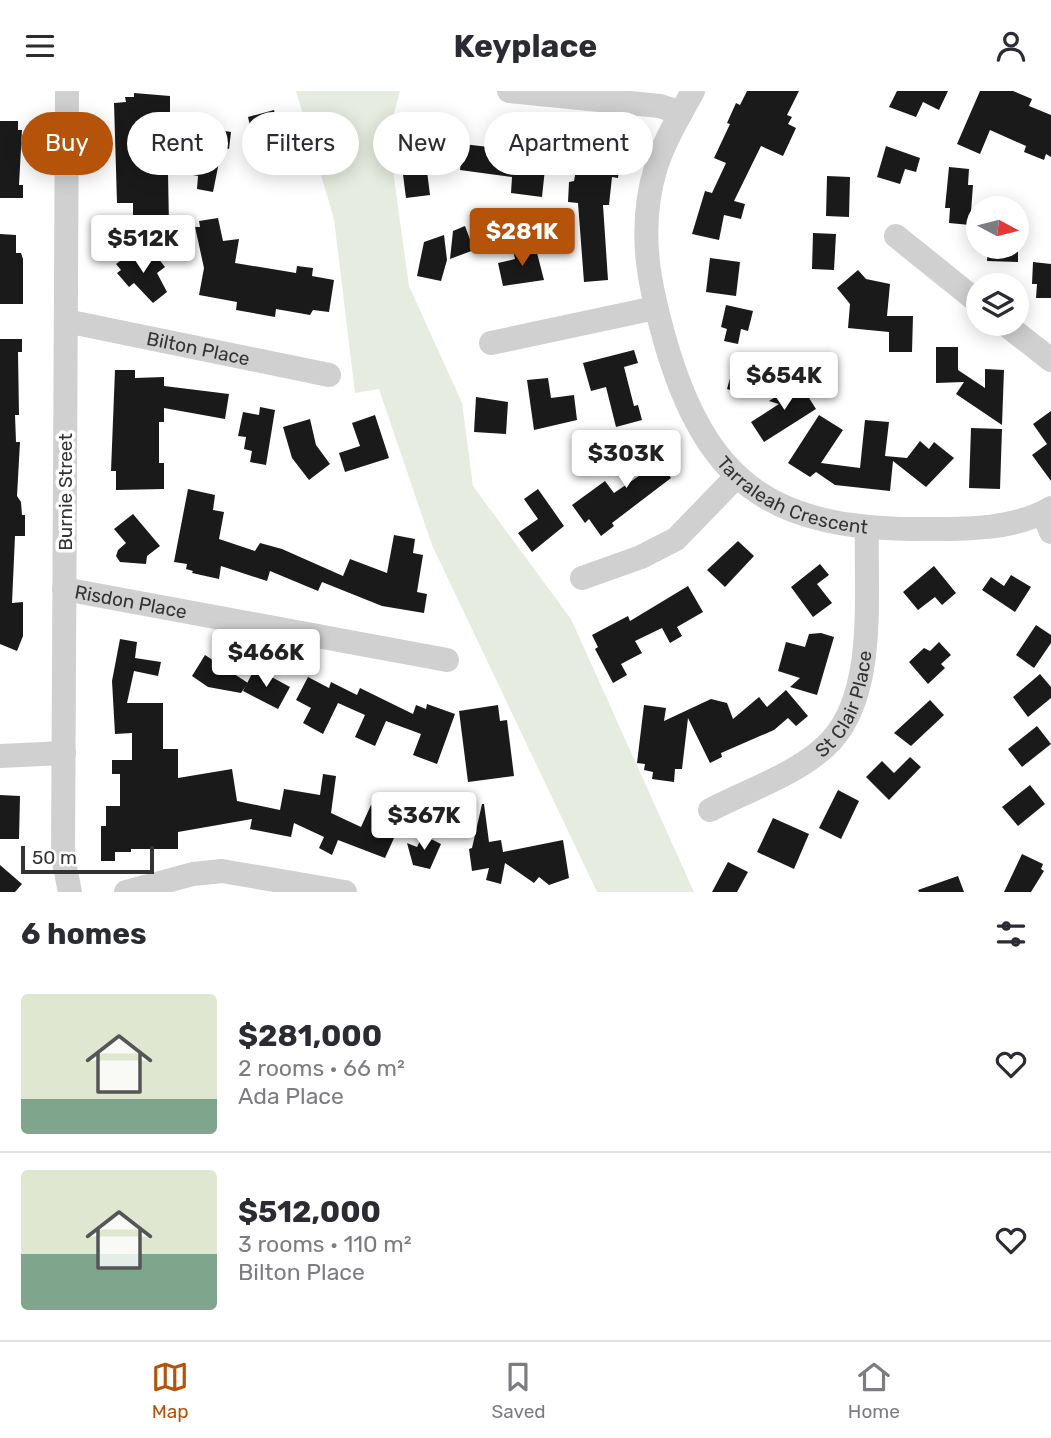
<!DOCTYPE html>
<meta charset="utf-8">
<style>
:root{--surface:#fff;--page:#f2f2f3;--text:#2b2b33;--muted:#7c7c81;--line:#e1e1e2;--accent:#b45309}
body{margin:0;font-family:Rubik,sans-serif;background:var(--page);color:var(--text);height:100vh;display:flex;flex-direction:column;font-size:26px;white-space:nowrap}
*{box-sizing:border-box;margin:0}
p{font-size:23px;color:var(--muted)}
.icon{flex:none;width:38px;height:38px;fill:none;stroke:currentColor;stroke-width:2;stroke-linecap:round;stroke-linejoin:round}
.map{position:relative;height:801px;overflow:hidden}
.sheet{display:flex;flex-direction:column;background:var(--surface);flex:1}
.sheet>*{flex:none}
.top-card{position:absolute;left:21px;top:21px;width:700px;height:63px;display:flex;gap:14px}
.needle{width:46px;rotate:97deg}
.controls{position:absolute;left:966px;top:105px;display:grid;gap:14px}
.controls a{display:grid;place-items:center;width:63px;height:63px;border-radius:50%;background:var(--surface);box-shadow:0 4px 18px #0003;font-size:35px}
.scale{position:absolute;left:21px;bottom:18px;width:133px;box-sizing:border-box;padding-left:7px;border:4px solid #333;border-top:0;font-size:19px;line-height:24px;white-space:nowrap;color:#333;-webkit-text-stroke:5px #fff;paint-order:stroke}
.price{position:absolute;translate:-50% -60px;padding:0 16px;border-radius:7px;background:#fff;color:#222;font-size:23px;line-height:46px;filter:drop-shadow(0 2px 4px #0008)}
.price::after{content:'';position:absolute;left:50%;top:42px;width:21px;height:16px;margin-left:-10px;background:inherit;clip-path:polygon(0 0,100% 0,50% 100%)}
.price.current{background:var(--accent);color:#fff}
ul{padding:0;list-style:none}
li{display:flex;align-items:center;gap:21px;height:175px;padding:0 21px}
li+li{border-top:2px solid var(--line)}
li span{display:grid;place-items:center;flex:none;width:196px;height:140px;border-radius:7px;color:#555}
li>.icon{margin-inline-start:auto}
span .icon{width:84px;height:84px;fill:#fffc;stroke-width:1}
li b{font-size:30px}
h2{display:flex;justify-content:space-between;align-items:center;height:84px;padding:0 21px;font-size:30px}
.chip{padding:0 24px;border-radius:32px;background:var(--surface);box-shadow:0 4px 18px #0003;font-size:24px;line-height:63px}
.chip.current{background:var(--accent);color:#fff}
header{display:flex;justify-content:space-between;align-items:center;height:91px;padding:0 21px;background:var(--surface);font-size:32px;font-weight:700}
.tab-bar{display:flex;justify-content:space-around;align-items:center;height:98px;border-top:2px solid var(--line);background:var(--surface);font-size:19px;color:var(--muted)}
.tab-bar a{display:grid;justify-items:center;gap:4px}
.tab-bar .current{color:var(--accent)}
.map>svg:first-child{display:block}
.green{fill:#e6ecdf}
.building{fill:#1a1a1a}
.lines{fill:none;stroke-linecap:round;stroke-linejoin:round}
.minor{stroke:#d0d0d0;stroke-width:24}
.labels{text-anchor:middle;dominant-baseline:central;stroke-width:7;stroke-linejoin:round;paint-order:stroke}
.street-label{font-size:19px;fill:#333;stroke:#fff}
</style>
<header><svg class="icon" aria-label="menu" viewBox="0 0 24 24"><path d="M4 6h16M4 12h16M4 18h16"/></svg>Keyplace<svg class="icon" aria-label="person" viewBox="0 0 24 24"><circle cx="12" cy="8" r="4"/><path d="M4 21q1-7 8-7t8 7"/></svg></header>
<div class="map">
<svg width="1051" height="801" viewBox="0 0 1051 801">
<rect width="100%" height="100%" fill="#fff"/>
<polygon class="green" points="296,0 400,0 388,44 409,195 462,312 473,395 571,528 694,801 597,801 432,454 379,298 355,302 334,128"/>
<g class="building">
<polygon points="747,0 799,0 787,24 792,26 788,33 796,37 783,65 761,55 734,110 745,113 741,128 724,124 719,149 692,143 705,100 712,102 726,72 714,67 730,33 727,32 736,12 740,14"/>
<polygon points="897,0 948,0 939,19 923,11 916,26 889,16"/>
<polygon points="980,0 1013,0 1032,8 1029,15 1051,24 1051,66 1046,63 1044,69 1024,61 1026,55 990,39 980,63 957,53"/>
<polygon points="134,2 170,5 170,39 150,39 150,83 168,82 169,134 133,134 133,112 117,112 114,12 126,11 125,6 134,6"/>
<polygon points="274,19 284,62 258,68 248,26"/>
<polygon points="0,30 18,30 18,39 22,39 19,94 23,94 23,107 0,107"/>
<polygon points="199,36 231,41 229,58 222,56 213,101 197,98 198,85 193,84"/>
<polygon points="517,37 549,40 542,106 511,102 512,86 460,79 463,53 515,59"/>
<polygon points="582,40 608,43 607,52 612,52 610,61 621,62 618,87 612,86 609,114 603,114 608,189 584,191 578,112 568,111 569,91 574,90 579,63 570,62 571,42 581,43"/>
<polygon points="431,47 434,71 426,72 430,104 406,107 399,52"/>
<polygon points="886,55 920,67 916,81 905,78 900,93 877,86"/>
<polygon points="949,76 969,78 968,94 973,94 970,134 949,132 950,117 945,117"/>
<polygon points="827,85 850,86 849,126 826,125"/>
<polygon points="218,127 223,150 239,148 235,172 296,182 297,175 313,177 312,185 334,189 329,221 313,219 310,224 276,218 275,226 236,219 237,211 199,204 204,177 195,136 200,136 199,130"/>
<polygon points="465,135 474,159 450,168 453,140"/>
<polygon points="813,142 836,143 834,179 812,178"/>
<polygon points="0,143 16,144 16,162 21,162 23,168 23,213 0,213"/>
<polygon points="444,144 447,169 441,190 417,185 424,151"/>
<polygon points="535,154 544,189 503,195 498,172 515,168 513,159"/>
<polygon points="988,156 1018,156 1018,171 987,170"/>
<polygon points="134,160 142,171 154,162 165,176 157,182 167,201 153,212 134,192 129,196 117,182 121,179 116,173"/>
<polygon points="710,167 740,171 736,205 706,201"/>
<polygon points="1033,171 1051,173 1051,207 1036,207 1037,193 1032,193"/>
<polygon points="858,179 866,188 890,193 887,225 913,225 912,261 889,261 889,241 848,237 850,213 837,197"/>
<polygon points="726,214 753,220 748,240 741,238 738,253 724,250 727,238 721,236"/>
<polygon points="0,248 22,248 22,261 18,261 19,324 15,324 16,351 20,351 17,405 21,411 22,424 25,424 25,445 15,445 12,512 23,511 23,545 17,560 0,553"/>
<polygon points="936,256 958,256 958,279 985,297 985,278 1004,279 1002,334 956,303 964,291 936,292"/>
<polygon points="634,259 638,272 624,276 634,315 638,314 642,329 616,336 606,296 591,300 583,272"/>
<polygon points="736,266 758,273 749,305 727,298"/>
<polygon points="115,279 135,279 135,287 164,286 164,295 229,303 225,328 164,317 164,331 159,331 159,372 164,372 164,398 116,399 116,380 111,380"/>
<polygon points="548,287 551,307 574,304 577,329 534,339 527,289"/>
<polygon points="799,291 816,318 764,351 751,331 779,313 769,310"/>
<polygon points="476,306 508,311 506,343 474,341"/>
<polygon points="260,316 275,319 266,374 250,371 252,360 244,358 246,346 238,345 243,321 259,324"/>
<polygon points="1051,320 1051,390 1032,364 1047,353 1033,333"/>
<polygon points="375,324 389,367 345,381 339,362 360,355 352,332"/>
<polygon points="819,324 843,339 821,372 860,377 865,329 889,331 885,365 907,367 920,350 929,358 934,351 954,367 926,396 893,370 890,400 835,394 816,381 810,386 788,372"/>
<polygon points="310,328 316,354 330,373 309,389 292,367 283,336"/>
<polygon points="971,337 1002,338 1000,398 969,397"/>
<polygon points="660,343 676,367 663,376 671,387 612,432 614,435 601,445 589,428 585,432 572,414 605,390 614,402 655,374 642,355"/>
<polygon points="188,398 215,404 213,419 224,421 219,448 255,460 260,452 282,458 343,485 350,468 387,482 394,444 415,448 413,462 423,464 417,501 427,503 424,522 382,515 322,491 318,500 270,480 267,490 221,475 219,488 192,482 193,480 186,478 187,473 174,471"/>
<polygon points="538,398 564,435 532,461 518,442 538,428 524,408"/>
<polygon points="133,423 160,455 147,465 146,473 120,471 116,465 118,459 126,452 114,438"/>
<polygon points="738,450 754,465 725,496 707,479"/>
<polygon points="820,473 829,484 817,493 832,512 813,526 791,496"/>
<polygon points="934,475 956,502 942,514 935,506 918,519 903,501"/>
<polygon points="1011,484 1031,496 1015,521 982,499 991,486 1004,495"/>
<polygon points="688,495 703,521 677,536 682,545 670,552 662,537 635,550 642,562 621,573 627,584 613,592 595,558 598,556 592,544 628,525 630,530"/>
<polygon points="1036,534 1051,544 1051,552 1034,577 1016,564"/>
<polygon points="821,542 834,546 817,604 790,596 800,587 778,580 786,551 805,556 809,543"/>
<polygon points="120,548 137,551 135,567 161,571 158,585 134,580 127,612 163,612 163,658 178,658 178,687 232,678 237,710 280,719 284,698 320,704 323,683 336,685 331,722 361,736 371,714 388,722 380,740 394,747 385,767 338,749 332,764 319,757 324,746 294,732 291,746 250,738 252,728 178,741 178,758 131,758 131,761 115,761 115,770 101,770 101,735 106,735 106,715 120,715 120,683 112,683 112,669 132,669 132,642 115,643 112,590"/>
<polygon points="939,551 951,564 941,573 945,577 928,593 909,571 924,557 930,560"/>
<polygon points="205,564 248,592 241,602 208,596 192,585"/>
<polygon points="255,577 290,596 278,618 243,600"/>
<polygon points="1040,583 1051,596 1051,607 1028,626 1013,606"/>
<polygon points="308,586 329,597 331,591 357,604 360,597 413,623 416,614 426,618 427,613 455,623 437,673 413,664 421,643 386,630 375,655 355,646 365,624 338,612 323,643 303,632 311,617 296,609"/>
<polygon points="786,599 808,625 796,635 788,627 774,639 721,662 722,666 710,672 688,627 682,678 675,678 674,691 652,688 653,681 644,679 645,673 637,672 644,614 666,617 664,630 711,608 727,612 733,628 759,606 767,616"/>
<polygon points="930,609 944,624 911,655 894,642"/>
<polygon points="498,614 500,630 507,629 514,685 468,691 459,620"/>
<polygon points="1037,635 1051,653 1022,676 1008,658"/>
<polygon points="910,666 921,676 889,709 866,686 882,670 894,682"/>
<polygon points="1030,694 1045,713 1018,735 1002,716"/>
<polygon points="838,699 859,710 841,748 819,737"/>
<polygon points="0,704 20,705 19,748 0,748"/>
<polygon points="482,713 484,713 489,751 501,749 503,761 563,749 569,787 549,794 539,786 534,792 505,772 501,793 486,789 489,777 472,780 469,758 472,757"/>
<polygon points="773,727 809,743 794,778 757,761"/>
<polygon points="423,744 441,753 430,778 413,774 407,752 417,756"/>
<polygon points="1022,763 1043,773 1041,778 1044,780 1031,801 1004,801"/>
<polygon points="728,771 748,781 737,801 712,801"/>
<polygon points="0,774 22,793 15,801 0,801"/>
<polygon points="958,785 964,801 919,801 918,799"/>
</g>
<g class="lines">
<g class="minor">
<polyline points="67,0 63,766 70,801"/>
<polyline points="509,0 660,15 681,22"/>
<path id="s1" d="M693,0C680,24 664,50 656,76C636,141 650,200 669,263C711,397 778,437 916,438C960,438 1013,440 1051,417"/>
<polyline points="896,145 978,211"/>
<path id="s2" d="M66,230L329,284"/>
<polyline points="1005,233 1051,269"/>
<polyline points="491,252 655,217"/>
<polyline points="1043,422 1051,441"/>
<polyline points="582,487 641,466 676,448 736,386"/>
<path id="s3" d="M64,498L447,569"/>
<polyline points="0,665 64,662"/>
<path id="s4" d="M710,719C748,699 801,682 831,650C877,600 865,502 867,437"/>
<polyline points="126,801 193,783 222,780 345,801"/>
</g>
</g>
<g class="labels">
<g class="street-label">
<text stroke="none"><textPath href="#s2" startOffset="135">Bilton Place</textPath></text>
<text stroke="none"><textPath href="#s1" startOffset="476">Tarraleah Crescent</textPath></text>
<text transform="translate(65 401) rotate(-90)">Burnie Street</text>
<text stroke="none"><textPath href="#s3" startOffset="68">Risdon Place</textPath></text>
<text stroke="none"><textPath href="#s4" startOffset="180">St Clair Place</textPath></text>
</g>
</g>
</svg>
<div class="controls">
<a><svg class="needle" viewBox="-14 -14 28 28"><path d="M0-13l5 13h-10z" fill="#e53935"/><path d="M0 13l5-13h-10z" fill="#7c7c81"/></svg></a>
<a><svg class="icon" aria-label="layers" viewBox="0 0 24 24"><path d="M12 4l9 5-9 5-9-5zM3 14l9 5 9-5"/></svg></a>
</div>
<div class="scale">50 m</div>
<b class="price current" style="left:522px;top:177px">$281K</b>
<b class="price" style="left:143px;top:184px">$512K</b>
<b class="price" style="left:784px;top:321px">$654K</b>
<b class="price" style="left:626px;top:399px">$303K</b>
<b class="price" style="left:266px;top:598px">$466K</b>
<b class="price" style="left:424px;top:761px">$367K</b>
<div class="top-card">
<a class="chip current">Buy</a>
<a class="chip">Rent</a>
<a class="chip">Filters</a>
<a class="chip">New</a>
<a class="chip">Apartment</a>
</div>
</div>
<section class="sheet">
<h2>6 homes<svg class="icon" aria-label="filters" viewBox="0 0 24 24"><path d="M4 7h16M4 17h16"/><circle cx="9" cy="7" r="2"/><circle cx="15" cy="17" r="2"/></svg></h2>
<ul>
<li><span style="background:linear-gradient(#dfe7d0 75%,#7fa58c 0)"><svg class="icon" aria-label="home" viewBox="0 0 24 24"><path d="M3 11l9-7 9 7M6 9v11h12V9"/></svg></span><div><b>$281,000</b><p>2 rooms · 66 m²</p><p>Ada Place</p></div><svg class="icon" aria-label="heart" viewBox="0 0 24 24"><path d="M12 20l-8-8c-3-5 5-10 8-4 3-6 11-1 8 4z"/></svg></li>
<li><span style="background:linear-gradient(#dfe7d0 60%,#7fa58c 0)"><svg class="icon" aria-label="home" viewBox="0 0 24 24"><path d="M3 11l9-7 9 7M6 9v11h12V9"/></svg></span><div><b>$512,000</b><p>3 rooms · 110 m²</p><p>Bilton Place</p></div><svg class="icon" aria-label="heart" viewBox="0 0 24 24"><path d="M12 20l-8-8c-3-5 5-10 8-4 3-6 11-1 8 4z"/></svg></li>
</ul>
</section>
<nav class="tab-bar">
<a class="current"><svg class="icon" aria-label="map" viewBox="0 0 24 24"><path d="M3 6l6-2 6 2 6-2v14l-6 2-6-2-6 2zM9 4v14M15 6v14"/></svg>Map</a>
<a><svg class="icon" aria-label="saved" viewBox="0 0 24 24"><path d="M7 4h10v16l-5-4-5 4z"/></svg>Saved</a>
<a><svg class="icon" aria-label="home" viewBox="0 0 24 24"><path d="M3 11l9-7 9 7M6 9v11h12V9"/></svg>Home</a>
</nav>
